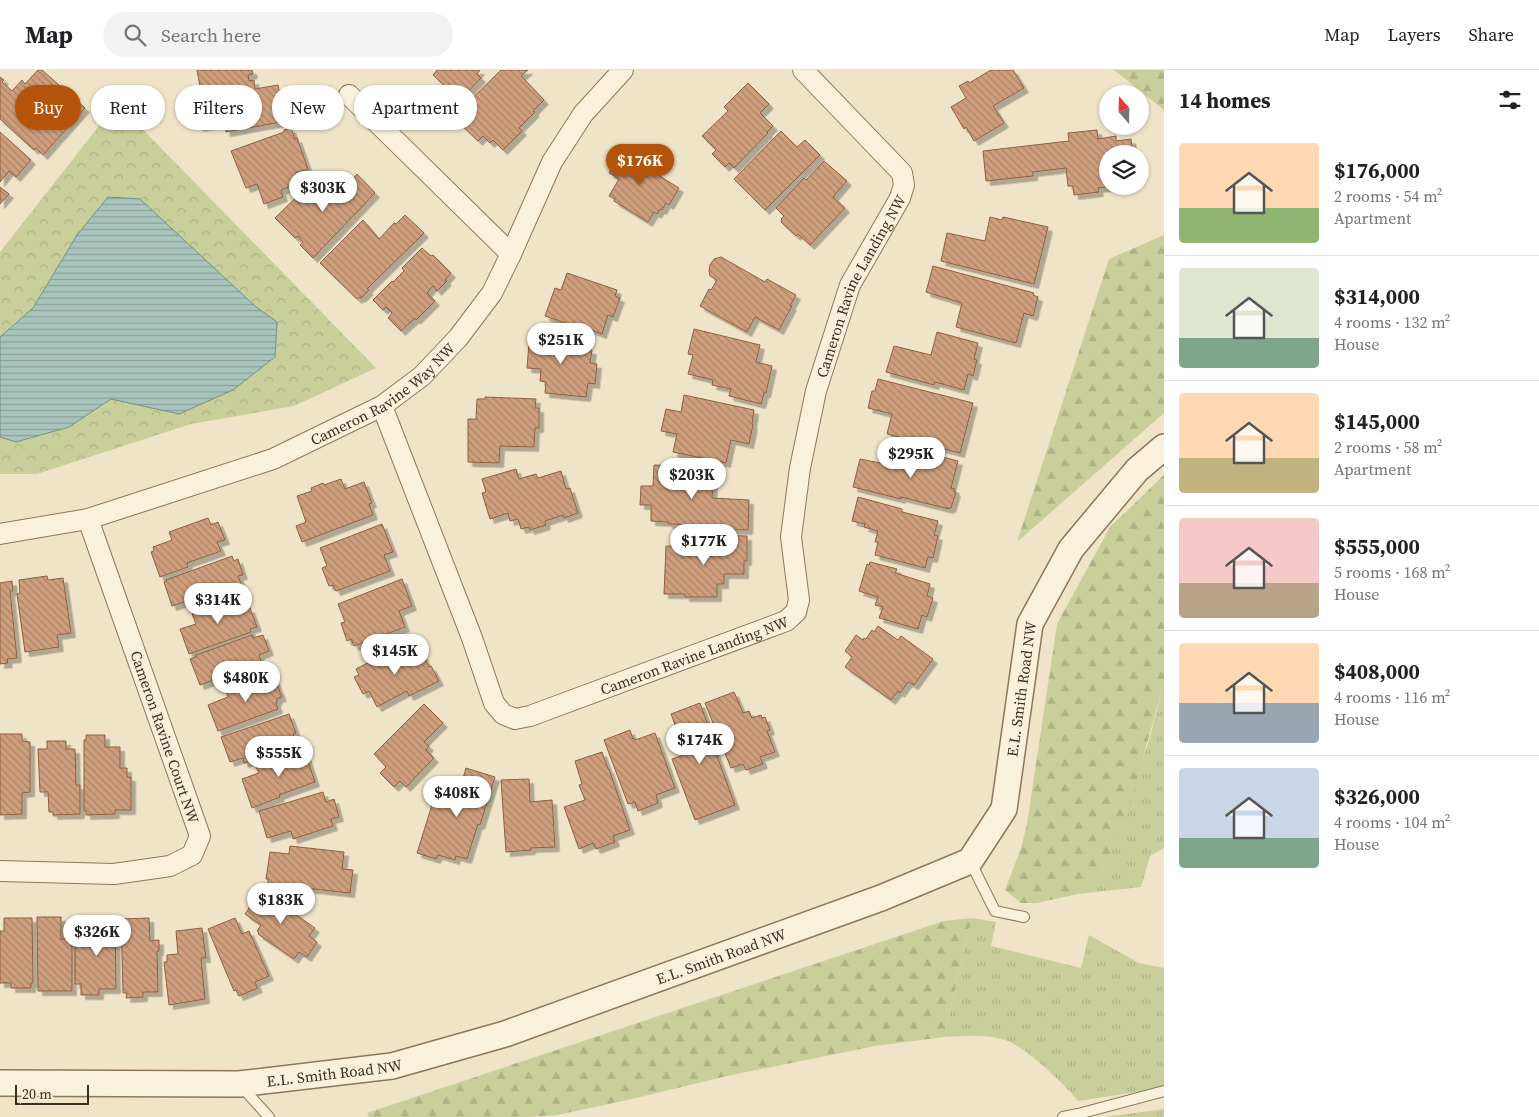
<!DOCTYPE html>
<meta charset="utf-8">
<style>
:root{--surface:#fff;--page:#f2f2f2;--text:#202124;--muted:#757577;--line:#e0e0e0;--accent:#b45309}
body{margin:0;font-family:"Source Serif 4",serif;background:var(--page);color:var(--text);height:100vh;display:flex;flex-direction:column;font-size:19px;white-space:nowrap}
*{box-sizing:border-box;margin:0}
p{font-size:16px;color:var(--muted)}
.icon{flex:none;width:28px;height:28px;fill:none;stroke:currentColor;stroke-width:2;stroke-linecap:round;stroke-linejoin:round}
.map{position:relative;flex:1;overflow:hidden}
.details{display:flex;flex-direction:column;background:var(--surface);width:375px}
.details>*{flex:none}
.banner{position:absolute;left:15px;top:15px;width:475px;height:45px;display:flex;gap:10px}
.needle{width:32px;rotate:340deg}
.tools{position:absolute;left:1099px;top:15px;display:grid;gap:10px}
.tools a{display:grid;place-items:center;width:50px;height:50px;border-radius:50%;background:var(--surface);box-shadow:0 1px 4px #0004;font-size:25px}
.scale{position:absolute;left:15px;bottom:12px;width:74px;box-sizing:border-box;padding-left:5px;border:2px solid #3d2e20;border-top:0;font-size:14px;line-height:18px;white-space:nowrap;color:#3d2e20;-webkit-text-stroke:4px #f7eed8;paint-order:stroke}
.price{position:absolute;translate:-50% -42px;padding:0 11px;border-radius:18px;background:#fff;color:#222;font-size:16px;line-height:32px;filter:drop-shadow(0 1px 2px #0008)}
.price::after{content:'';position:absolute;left:50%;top:30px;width:15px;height:11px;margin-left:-8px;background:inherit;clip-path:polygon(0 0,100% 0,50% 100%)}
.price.active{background:var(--accent);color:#fff}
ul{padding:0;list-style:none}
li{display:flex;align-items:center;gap:15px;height:125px;padding:0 15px}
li+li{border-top:1px solid var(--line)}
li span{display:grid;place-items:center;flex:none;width:140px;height:100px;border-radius:5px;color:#555}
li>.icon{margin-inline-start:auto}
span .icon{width:60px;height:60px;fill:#fffc;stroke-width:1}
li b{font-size:21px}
h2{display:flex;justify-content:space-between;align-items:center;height:60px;padding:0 15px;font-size:21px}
.tag{padding:0 18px;border-radius:22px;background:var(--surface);box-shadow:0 1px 4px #0004;font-size:18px;line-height:45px}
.tag.active{background:var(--accent);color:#fff}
header{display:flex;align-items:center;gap:30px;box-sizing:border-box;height:70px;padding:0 25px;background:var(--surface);border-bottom:1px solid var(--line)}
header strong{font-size:24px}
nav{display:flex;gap:28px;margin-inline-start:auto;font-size:18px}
.search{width:350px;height:45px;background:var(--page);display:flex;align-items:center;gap:12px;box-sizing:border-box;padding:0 18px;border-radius:28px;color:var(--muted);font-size:19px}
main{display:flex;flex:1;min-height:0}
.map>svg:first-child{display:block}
.grass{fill:url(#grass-tufts)}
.forest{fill:url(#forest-firs)}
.park{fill:url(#park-crowns)}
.water{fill:url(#water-rules);stroke:#6f938a}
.building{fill:url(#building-back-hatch);stroke:#8d5f41;filter:url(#shadow)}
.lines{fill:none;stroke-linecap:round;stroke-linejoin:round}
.service-casing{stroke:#8d765c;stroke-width:12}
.minor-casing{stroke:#8d765c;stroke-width:22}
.tertiary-casing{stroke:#8d765c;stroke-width:28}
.service{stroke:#faf1dc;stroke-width:10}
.minor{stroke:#faf1dc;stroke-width:20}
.tertiary{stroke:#faf1dc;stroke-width:25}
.labels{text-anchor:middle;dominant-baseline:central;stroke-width:4;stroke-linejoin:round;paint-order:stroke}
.street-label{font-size:15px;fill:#3d2e20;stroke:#f7eed8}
</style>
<header>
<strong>Map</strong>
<div class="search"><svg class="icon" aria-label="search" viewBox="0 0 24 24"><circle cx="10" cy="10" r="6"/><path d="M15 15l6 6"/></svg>Search here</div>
<nav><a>Map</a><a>Layers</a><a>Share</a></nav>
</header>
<main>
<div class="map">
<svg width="1164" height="1047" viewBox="0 0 1164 1047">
<defs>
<pattern id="grass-tufts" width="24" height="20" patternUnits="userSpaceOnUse" patternTransform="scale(1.25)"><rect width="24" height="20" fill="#c9cf9b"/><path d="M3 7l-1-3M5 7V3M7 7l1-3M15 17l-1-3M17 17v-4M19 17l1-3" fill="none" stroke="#aeb285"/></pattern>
<pattern id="forest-firs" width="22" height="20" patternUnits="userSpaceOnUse" patternTransform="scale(1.25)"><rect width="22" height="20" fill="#c9cf9b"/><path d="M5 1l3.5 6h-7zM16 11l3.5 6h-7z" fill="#aeb285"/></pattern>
<pattern id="park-crowns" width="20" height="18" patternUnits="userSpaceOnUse" patternTransform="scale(1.25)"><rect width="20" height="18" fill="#c9cf9b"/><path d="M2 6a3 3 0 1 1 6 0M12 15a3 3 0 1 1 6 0" fill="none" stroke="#aeb285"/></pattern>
<pattern id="water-rules" width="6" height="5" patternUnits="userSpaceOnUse" patternTransform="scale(1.25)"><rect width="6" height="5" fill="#a9c4bc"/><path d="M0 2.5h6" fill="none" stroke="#8ba098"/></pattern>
<pattern id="building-back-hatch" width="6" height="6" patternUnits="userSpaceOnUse" patternTransform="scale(1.25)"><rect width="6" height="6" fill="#cf9f7d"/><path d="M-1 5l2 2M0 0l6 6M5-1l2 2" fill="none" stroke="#a98266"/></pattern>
<filter id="shadow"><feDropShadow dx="4.5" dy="4.5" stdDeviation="0" flood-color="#0004"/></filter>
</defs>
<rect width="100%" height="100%" fill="#f0e4c8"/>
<g class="grass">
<polygon points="1164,612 1164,778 1150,786 1141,817 1078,824 1103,801 1149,671"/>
<path d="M971,848L996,852L991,876L1081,898L1089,865L1139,893L1164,898V1018L1078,1031C1065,1015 1024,975 1005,970C985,964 964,966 944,967Z"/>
<polygon points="1164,1039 1164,1047 1105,1047"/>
</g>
<g class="forest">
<polygon points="1114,0 1164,0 1164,40"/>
<polygon points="1164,165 1164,343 1017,472 1109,189"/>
<polygon points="1164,405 1164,612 1127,746 1103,801 1078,824 1037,833 1021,833 1005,820 1021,778 1027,754 1057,554 1110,457"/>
<polygon points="971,848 944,967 875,976 727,1006 632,1029 557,1045 528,1047 369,1047 367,1043 944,851"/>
</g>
<polygon class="park" points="117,33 376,298 294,336 191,354 37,404 0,404 0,182"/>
<polygon class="water" points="108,127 140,129 255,236 277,252 275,287 233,320 179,344 111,329 69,357 16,372 0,367 0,267 33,238 77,165"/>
<g class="building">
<polygon points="38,0 42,0 85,38 43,85 36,78 34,80 0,49 0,7 4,10 2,12 12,21 22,10 25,14"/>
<polygon points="197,0 252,0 253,4 248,5 249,11 254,10 255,19 278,15 281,31 287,30 290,47 280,48 281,52 226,62 225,52 199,57 194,29 202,27"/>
<polygon points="437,0 480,0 477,4 481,8 458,32 446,21 448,19 433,5"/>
<polygon points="501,0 528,0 521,6 544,30 533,41 535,42 519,58 522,61 503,80 493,70 490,73 483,66 478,71 453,47"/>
<polygon points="991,0 1013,0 1024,18 993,36 1004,53 974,71 966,57 964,59 951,37 966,28 959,16 968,11 969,13"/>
<polygon points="748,13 769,34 760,43 773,56 767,62 768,63 734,98 729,93 725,97 712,84 716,80 702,66 728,41 724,37"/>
<polygon points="291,58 295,69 297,68 308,99 295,103 299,113 281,120 283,127 264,134 257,114 246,118 231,81 284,62 284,60"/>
<polygon points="1097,60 1098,69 1116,66 1116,71 1131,69 1133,84 1108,84 1108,116 1116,116 1098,118 1099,122 1074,125 1073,116 1068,116 1066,98 1033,102 1033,106 986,111 983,81 1069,71 1068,63"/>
<polygon points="781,61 797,77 805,70 820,85 765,140 734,109"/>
<polygon points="0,62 31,90 16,107 9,101 0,112"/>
<polygon points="627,78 652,93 648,99 679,118 669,135 666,133 662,140 660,139 657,144 654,142 648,152 614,131 615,129 609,126 619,109 609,103 622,81 624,82"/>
<polygon points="824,91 847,111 833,127 845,138 810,175 798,164 796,166 781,152 782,150 781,149 784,146 776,138 804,108 806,110"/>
<polygon points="357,104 375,123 313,188 300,175 303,172 298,166 295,168 275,148 312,112 329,129 346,113 348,114"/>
<polygon points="0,117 9,124 0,134"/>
<polygon points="405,145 424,163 367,219 369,220 361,228 360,227 357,229 320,193 363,150 379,169 394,153 396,154"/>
<polygon points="990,147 1002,150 1003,147 1048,157 1034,214 941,191 947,163 985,171"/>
<polygon points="422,178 431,186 433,185 451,203 445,210 447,211 437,221 433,216 427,223 435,231 416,250 415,248 401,261 388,248 392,243 386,237 383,240 373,230 392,211 393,212 404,201 402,198"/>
<polygon points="721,187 765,212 767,209 796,225 790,236 792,236 779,260 755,247 747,262 700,236 709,219 711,220 717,210 710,206 709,201 710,195 714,189"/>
<polygon points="933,196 1034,223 1033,225 1038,227 1033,246 1024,243 1016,273 956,257 962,233 926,222"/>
<polygon points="567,203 617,220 615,226 620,228 613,247 608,245 602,264 575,254 574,256 545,246 555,218 561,220"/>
<polygon points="694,259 760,275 756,292 772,296 766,323 764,323 761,334 729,326 731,319 712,315 713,310 688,304 693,285 688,284"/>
<polygon points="530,261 558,264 557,277 592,280 590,293 597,294 595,314 588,313 586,327 545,323 546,312 540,311 541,299 527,298"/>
<polygon points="937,262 978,273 974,289 977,290 973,306 968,304 964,320 935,312 934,315 886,302 894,276 931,285"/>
<polygon points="878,309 973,333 960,383 887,364 892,344 868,338 872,321 875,321"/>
<polygon points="684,325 754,340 752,354 753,355 749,374 731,370 726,393 673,382 677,364 661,361 666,339 681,342"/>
<polygon points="485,327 536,329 535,338 539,338 539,358 535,358 534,377 500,376 499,393 468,392 468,349 476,349 477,329 485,329"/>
<polygon points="912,379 958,391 951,418 955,419 954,421 956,422 951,438 949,438 949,439 901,427 901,429 853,417 860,389 900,397 903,388 909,390"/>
<polygon points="654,395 708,397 708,400 710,400 709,412 713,412 712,428 749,430 748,460 705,459 705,455 668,454 668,452 651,451 651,435 640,435 641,416 653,416"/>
<polygon points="516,399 519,409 536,404 538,408 561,401 566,419 570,418 578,443 564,448 563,445 545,451 546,455 530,460 529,457 521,459 518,449 510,451 508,443 490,449 482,423 486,422 482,409"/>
<polygon points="341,409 345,419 364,412 372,433 369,434 373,445 302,472 296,456 306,452 297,426 312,421 311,418 323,413 324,415"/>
<polygon points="858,427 902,439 902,442 938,451 934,465 938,466 933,488 928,487 925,498 875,485 878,472 875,472 878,461 864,457 865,454 852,451"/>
<polygon points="208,448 211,455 218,452 225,470 217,472 221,481 187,493 188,497 160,507 151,482 154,481 153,477 172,470 169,462"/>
<polygon points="382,454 393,482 384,485 390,501 336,521 333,515 329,516 322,498 327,496 320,478"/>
<polygon points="707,465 747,466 747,491 744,491 744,504 724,504 724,514 717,514 717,527 685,527 685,524 664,524 666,476 707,477"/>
<polygon points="232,486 234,491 238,489 243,505 238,506 244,521 194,539 190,530 172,536 164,512 167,511 166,510"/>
<polygon points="870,492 897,499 895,503 930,514 927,526 933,528 927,547 922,545 918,559 879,548 883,537 875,535 878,527 859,521 867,494 869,495"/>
<polygon points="47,506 48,510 63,508 71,563 57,565 59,577 25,582 17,524 20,523 19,510"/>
<polygon points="402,509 412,536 399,541 405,557 354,576 351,569 347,571 341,553 345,552 338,534"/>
<polygon points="12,511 13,521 10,521 17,588 7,589 8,593 0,594 0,513"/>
<polygon points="238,527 243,541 250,538 257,557 250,559 251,562 189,584 180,559 196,554 192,544 198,542 198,541"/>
<polygon points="878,556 898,570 901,566 933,589 914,615 908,612 900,623 898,621 891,630 845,597 852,587 845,581 856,565 863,570 864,568 866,569 872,560 874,562"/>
<polygon points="252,565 253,568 263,565 269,581 259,585 265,601 219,617 216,609 200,615 190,589 196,587 196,585"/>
<polygon points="404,574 412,590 422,584 429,597 431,596 439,611 409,626 407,621 377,637 369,621 363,624 354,607 359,605 356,599"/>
<polygon points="265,606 268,613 275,610 282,627 278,628 276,633 278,639 218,661 208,635 228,627 226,620"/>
<polygon points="734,622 743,643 749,641 752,648 761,645 762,648 765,647 770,660 767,661 775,682 760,687 763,694 746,700 743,694 731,698 705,633"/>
<polygon points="700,633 708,655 706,656 735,735 695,750 672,689 686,684 671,644"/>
<polygon points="424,634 443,653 424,672 429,676 426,680 434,688 406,717 400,711 394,717 380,703 386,697 374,684"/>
<polygon points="289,644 296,663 293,664 297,675 244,693 243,688 230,692 221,667"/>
<polygon points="630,660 633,669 634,668 635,670 655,663 675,718 656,725 658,733 638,741 635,732 628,734 604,670"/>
<polygon points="0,664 22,664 22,671 30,672 30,722 22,723 22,744 0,745"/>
<polygon points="86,665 105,665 105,677 120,677 120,698 127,698 127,707 131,707 131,740 115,740 115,744 86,745 86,741 84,741 84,670 86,670"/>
<polygon points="47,671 66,671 66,679 75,679 76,715 80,715 80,744 53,745 53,742 49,742 48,722 40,722 38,679 47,679"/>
<polygon points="304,679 315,712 279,725 280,727 252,738 242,709 259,703 256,697"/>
<polygon points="602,682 608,699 609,699 630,760 613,766 615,772 596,779 593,773 579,779 564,737 585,730 579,715 582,714 575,691"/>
<polygon points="466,698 495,707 480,755 478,754 467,789 456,786 455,790 438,785 436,789 417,783 436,722 457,729"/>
<polygon points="529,709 530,732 552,730 555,777 531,778 531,780 506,782 501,710"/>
<polygon points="323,722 326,732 334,729 339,747 331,749 333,756 293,769 291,761 267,768 259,741"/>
<polygon points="290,776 344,782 342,799 353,800 350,823 268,814 268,809 266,809 270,782 289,784"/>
<polygon points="264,816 288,832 285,837 315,858 309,866 317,872 307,887 299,882 294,889 258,864 259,863 257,861 261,855 245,844"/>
<polygon points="37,847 61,847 61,869 72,869 72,921 38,921"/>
<polygon points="115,847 116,919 99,919 99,925 81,925 81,914 75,914 75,874 77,874 77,870 86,870 85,848"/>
<polygon points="4,848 32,848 33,913 31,913 31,918 11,918 11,913 0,913 0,861 4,861"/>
<polygon points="149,848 150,871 159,870 159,881 157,881 158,922 143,922 143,927 126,928 127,923 123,923 121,849"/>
<polygon points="235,848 242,864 249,861 269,906 255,912 258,918 239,926 236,920 234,921 208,859"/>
<polygon points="202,858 206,888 201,888 205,929 169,935 164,892 167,892 167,885 178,884 176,861"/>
</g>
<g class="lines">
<g class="service-casing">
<g id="service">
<polyline points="970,791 995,841 1024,847"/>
<polyline points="241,1016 269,1047"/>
<polyline points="1063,1047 1078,1044 1164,1021"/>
</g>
</g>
<g class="minor-casing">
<g id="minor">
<polyline points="349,25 511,184"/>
<path id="s1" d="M382,336L472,568L494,633L503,644L515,649L530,646L786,551L796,542L799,530L791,467L800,398L816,321L850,215L900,128L904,115L902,103L803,0"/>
<path id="s2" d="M0,464L88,449L273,389L382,336L422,306L458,268L492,223L511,184L552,92L583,44L623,0"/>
<polyline points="0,801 114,804 170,796 192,785 200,766 88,449"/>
</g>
</g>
<g class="tertiary-casing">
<g id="tertiary">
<path id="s3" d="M0,1013L239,1014L392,996L505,964L881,828L970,791L1004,739L1030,554L1071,479L1137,400L1164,377"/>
</g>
</g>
<use href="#service" class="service"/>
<use href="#minor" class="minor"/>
<use href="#tertiary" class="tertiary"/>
</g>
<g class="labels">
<g class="street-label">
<text stroke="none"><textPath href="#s1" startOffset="985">Cameron Ravine Landing NW</textPath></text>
<text stroke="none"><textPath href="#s2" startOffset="412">Cameron Ravine Way NW</textPath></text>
<text stroke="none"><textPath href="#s1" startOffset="535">Cameron Ravine Landing NW</textPath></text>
<text stroke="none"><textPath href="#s3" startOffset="1190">E.L. Smith Road NW</textPath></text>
<text transform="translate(165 667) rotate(71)">Cameron Ravine Court NW</text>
<text stroke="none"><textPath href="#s3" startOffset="740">E.L. Smith Road NW</textPath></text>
<text stroke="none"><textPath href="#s3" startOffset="335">E.L. Smith Road NW</textPath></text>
</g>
</g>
</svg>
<div class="tools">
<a><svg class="needle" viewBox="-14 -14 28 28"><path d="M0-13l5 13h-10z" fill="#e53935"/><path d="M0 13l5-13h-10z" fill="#757577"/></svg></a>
<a><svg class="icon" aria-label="layers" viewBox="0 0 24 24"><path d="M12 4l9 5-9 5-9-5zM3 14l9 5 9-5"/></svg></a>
</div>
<div class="scale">20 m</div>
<b class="price active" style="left:640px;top:116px">$176K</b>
<b class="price" style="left:323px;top:143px">$303K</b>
<b class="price" style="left:561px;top:295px">$251K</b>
<b class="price" style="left:911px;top:409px">$295K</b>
<b class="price" style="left:692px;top:430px">$203K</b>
<b class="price" style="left:704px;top:496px">$177K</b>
<b class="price" style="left:218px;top:555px">$314K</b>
<b class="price" style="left:395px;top:606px">$145K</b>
<b class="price" style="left:246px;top:633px">$480K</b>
<b class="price" style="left:700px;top:695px">$174K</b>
<b class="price" style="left:279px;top:708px">$555K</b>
<b class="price" style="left:457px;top:748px">$408K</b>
<b class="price" style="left:281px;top:855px">$183K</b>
<b class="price" style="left:97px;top:887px">$326K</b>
<div class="banner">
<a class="tag active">Buy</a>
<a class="tag">Rent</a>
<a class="tag">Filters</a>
<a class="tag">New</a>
<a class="tag">Apartment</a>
</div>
</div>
<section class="details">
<h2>14 homes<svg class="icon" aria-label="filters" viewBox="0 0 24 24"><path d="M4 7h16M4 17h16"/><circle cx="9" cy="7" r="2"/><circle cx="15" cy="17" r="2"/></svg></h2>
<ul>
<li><span style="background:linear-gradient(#ffd9b3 65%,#8fb573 0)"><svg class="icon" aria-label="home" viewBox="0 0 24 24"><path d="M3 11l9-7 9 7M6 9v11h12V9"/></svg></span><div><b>$176,000</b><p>2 rooms · 54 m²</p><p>Apartment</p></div></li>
<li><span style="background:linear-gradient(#dfe7d0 70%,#7fa58c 0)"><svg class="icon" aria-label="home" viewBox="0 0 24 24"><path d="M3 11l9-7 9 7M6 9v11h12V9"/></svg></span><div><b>$314,000</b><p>4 rooms · 132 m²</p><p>House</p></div></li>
<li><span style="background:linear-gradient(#ffd9b3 65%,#c2b280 0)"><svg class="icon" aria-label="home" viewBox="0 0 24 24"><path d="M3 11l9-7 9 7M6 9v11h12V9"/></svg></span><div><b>$145,000</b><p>2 rooms · 58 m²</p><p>Apartment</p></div></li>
<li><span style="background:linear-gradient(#f6c9c9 65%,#b9a48a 0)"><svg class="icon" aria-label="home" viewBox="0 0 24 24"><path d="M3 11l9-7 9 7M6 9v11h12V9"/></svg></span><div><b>$555,000</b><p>5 rooms · 168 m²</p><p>House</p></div></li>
<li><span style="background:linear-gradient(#ffd9b3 60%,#9aa5b1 0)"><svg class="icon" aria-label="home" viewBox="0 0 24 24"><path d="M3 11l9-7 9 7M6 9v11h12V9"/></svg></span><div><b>$408,000</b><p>4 rooms · 116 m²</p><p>House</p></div></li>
<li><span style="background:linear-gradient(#c9d6e8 70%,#7fa58c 0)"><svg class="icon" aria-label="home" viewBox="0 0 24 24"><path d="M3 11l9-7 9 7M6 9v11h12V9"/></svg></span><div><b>$326,000</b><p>4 rooms · 104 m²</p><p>House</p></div></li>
</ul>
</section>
</main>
